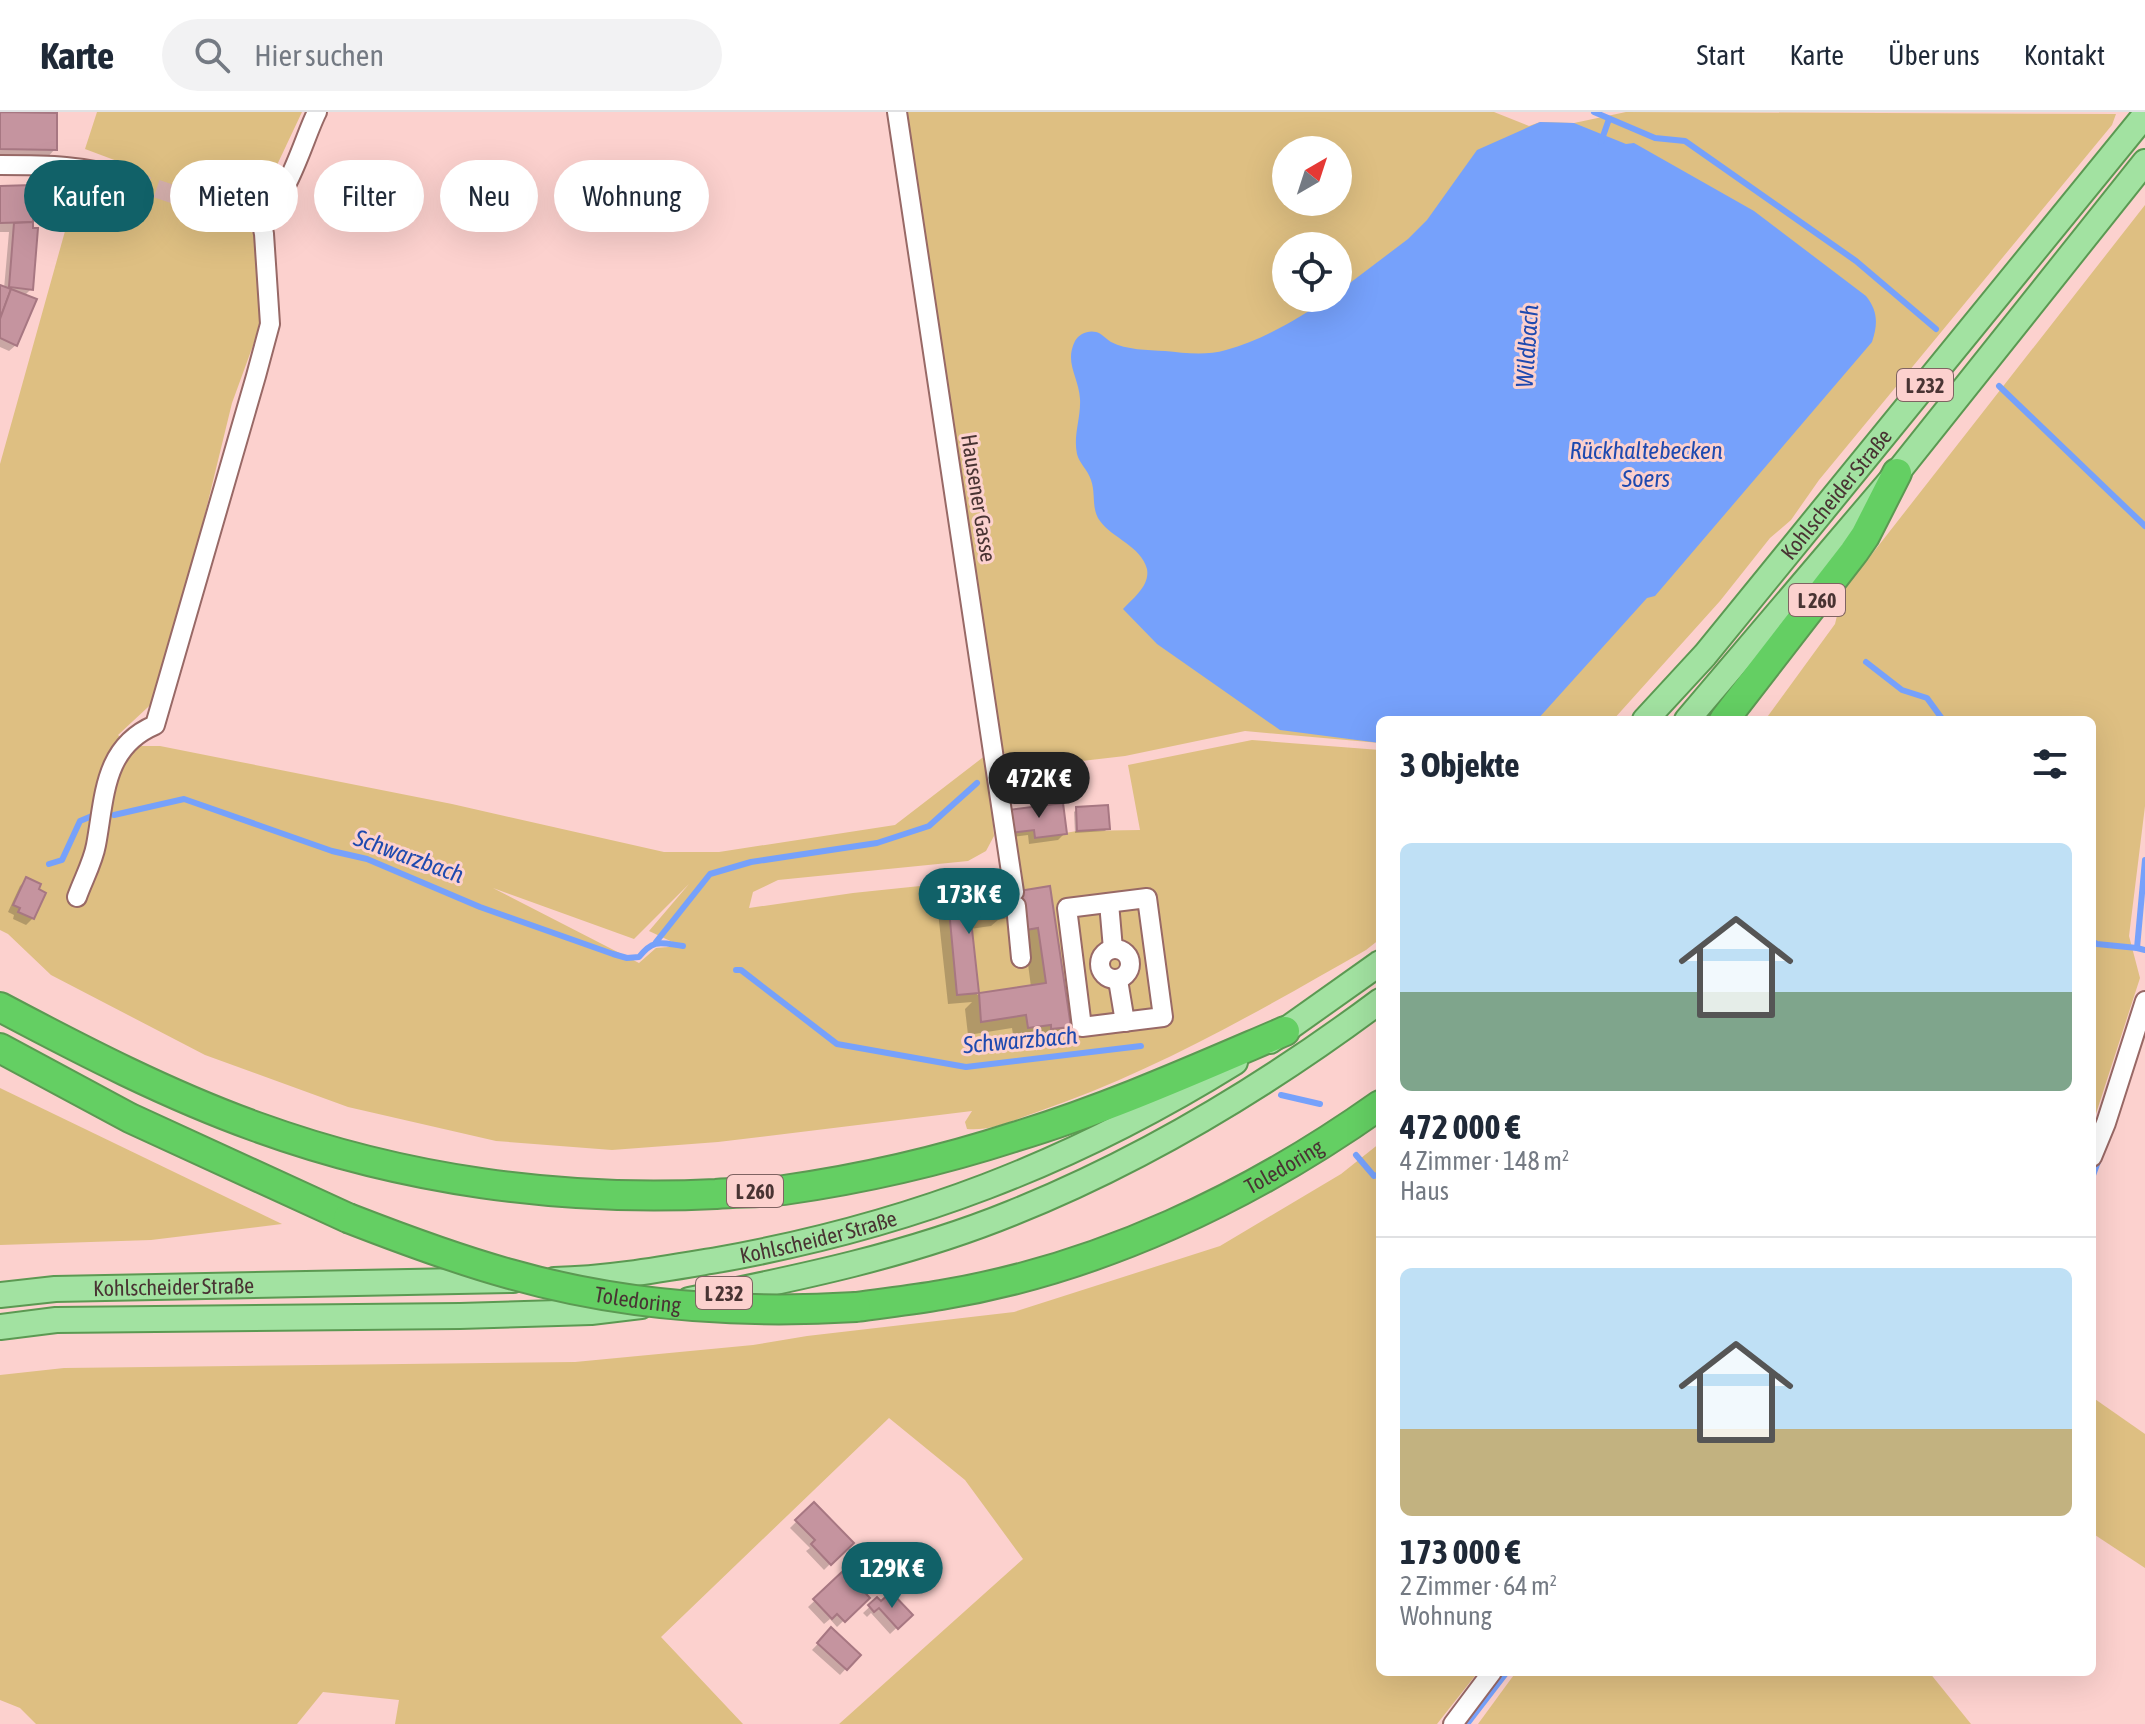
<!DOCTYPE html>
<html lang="de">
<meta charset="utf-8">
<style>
:root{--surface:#fff;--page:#f2f2f3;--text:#1f2937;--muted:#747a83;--line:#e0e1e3;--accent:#116168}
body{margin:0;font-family:"Asap Condensed",sans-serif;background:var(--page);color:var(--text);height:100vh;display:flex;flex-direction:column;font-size:30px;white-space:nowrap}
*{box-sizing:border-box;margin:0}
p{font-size:26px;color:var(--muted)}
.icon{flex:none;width:44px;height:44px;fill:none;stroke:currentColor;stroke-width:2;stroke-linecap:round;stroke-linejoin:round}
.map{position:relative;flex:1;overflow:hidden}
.side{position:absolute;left:1376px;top:604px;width:720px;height:960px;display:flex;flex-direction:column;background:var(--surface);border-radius:12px;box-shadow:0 8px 32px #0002}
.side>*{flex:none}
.guide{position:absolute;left:24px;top:48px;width:760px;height:72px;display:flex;gap:16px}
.needle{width:52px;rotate:39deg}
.controls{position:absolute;left:1272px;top:24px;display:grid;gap:16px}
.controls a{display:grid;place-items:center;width:80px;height:80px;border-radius:50%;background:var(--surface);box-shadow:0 8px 32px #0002;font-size:40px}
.price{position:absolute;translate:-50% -68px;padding:0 18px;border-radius:28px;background:var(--accent);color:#fff;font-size:26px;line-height:52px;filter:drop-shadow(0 2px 4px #0008)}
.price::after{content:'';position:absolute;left:50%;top:48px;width:24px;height:18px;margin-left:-12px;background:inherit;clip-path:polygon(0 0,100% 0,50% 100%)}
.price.active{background:#222;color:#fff}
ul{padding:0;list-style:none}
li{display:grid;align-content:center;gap:16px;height:424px;padding:0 24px}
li+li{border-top:2px solid var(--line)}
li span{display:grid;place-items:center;height:248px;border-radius:12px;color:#555}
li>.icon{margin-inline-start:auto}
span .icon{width:144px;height:144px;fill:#fffc;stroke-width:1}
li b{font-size:34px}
h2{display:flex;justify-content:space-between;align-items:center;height:96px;padding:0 24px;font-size:34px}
.chip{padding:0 28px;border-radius:36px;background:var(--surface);box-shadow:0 8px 32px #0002;font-size:28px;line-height:72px}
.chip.active{background:var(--accent);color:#fff}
header{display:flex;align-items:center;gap:48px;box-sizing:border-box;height:112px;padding:0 40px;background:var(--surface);border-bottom:2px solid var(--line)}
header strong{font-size:38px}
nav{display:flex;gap:44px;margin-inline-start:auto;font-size:28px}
.search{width:560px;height:72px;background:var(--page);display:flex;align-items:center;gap:20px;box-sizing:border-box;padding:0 28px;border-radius:44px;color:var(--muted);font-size:30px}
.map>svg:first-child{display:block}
.green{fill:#debf82;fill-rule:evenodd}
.water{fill:#76a1fb}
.shadow{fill:#0003;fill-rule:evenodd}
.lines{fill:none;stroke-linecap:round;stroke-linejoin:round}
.stream{stroke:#76a1fb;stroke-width:6}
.building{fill:#c5949f;stroke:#a77782;stroke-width:2}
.minor-tunnel{stroke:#d8b2af;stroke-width:18;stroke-dasharray:18 9;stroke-linecap:butt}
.minor-casing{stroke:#986966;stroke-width:22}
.major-casing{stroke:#5b9952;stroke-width:28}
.highway-casing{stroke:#5b9952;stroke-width:32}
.minor{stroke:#fff;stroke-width:18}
.major{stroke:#a2e2a1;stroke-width:24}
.highway{stroke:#64cf63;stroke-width:28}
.highway-bridge-casing{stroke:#5b9952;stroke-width:32;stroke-linecap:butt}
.highway-bridge{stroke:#64cf63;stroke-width:28}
.labels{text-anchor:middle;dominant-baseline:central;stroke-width:6;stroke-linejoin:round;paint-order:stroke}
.shield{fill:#fcd1ce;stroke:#7f6362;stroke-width:2}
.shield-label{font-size:20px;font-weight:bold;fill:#493433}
.street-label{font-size:22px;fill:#493433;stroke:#fcd1ce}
.water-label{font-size:24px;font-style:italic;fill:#1e49af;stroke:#fcd1ce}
</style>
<header>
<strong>Karte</strong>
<div class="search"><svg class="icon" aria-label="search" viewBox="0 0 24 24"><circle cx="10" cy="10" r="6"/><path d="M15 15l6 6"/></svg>Hier suchen</div>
<nav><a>Start</a><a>Karte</a><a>Über uns</a><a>Kontakt</a></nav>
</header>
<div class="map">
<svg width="2145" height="1612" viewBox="0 0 2145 1612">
<rect width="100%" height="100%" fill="#fcd1ce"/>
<g class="green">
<path d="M97,0H302L261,87L251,91L226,90L220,106L227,113L258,122L264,192L255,228L232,291L161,583L118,623L132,634H160L452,692L664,740H719L895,713L986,643L891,0H1494L1529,14L1540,10L1574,11L1626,0L2116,2L2112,13L1819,368L1791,408L1770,426L1720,489L1613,608H1380V631L1245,619L1125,644L1030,655L1002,640L987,643L994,724L986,739L968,749L778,768L753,780L749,796L853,781L1016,764L1011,721L1034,718L1035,726L1077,719L1140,718L1128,653L1252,628L1380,638V827L1366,838C1259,899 1154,960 1037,1000C1014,1008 992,1019 967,1017L965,1010L972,999L718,1030L612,1038L496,1029L348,995L205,943L51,863L8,822L0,818V352L79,69L116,71L133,60L117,49L85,37ZM1286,38H1338V90H1286ZM1286,134H1338V186H1286ZM689,772L649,819L681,834L656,836L639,851L493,776L634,827Z"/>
<polygon points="2145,93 2145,694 2129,824 2140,866 2092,1014 2092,608 1765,608 1835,512 1843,479"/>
<polygon points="0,976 282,1112 151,1128 0,1133"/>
<polygon points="1380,1031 1380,1560 1478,1560 1437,1612 839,1612 1023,1447 965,1368 889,1306 661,1525 743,1612 395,1612 399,1588 323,1580 297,1612 36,1612 20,1596 0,1588 0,1263 64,1256 575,1250 753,1233 807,1224 1014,1200 1220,1134 1341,1062"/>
<polygon points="2092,1285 2145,1322 2145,1456 2092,1421"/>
<polygon points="1516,1560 1929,1560 1971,1612 1478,1612"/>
</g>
<path class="water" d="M1540,10L1574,11L1626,32L1634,31L1754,99L1866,184C1878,199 1878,212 1872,230L1655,484L1647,486L1537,608H1380V631L1280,618L1157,532L1123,497C1133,486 1150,474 1147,457C1141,434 1112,426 1100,409C1091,397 1096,382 1091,368C1088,358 1079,351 1077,342C1073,323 1081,306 1080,287C1079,265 1064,251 1075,229C1079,222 1088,218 1096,220C1101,221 1106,227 1111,230C1127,238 1147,238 1165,239C1184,241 1206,244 1226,238C1262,228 1298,207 1329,186H1338V180L1408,127L1427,108L1477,38Z"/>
<g class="shadow">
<polygon points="0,0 55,3 55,37 45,48 0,47"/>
<polygon points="30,75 31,177 24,184 16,233 9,239 0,235 0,175 4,177 9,120 0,120 0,76"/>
<polygon points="1077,697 1108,716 1105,719 1075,721 1074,700"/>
<polygon points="1002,707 1065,721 1058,728 1029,732 1028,723 1005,726"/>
<polygon points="27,767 36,778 33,806 26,813 13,807 14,803 8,800 20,774"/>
<path d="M1049,776L1069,914L1054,928L1038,930L1037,926L1014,929L1012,916L968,923L965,897L972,890L948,892L938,800L948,789ZM1009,806L1025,829L1031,875L977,883L970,817L991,814L998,808Z"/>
<polygon points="814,1392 851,1431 824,1458 806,1439 810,1436 790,1416"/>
<polygon points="844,1461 867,1486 837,1515 830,1507 824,1512 808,1495"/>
<polygon points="877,1488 910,1503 890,1522 871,1501 867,1505 863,1501"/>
<polygon points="831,1518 858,1543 840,1563 812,1538"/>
</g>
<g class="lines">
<g class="stream">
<polyline points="1594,0 1655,26 1685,29 1856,149 1936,217"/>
<polyline points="1601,30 1609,7"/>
<polyline points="1999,274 2145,414"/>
<polyline points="1866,550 1902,578 1927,586 1943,608"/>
<path d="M114,703L184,687L332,739L367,747L480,795L613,842L627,846L639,845C654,826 661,831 683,834"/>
<polyline points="2145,748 2137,836 2145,838"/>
<polyline points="49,752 62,748 80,709 92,704"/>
<polyline points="2092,829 2097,832 2137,836"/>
<polyline points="656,830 710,762 751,750 877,731 929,714 977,671"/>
<polyline points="736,858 741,858 837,932 966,955 1141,934"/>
<polyline points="1281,983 1320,992"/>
<polyline points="1356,1043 1374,1064 1380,1062"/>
<polyline points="2092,1066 2099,1047"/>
<polyline points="1467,1612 1507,1560"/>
</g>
</g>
<g class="building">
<polygon points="0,0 57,1 57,38 0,37"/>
<polygon points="32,73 33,110 0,111 0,74"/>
<polygon points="33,110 33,116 38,116 33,178 9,175 14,111"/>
<polygon points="0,173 11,177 0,207"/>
<polygon points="11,177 37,187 17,234 0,226 0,207"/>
<polygon points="1063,691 1067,722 1035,726 1034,718 1011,721 1008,698"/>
<polygon points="1108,693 1110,717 1077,719 1076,695"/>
<polygon points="26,765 41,772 39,777 46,781 34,807 18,800 20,796 13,793"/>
<polygon points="1050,774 1071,915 1051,917 1051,913 1028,916 1026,903 981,910 979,881 1046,871 1038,816 1026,818 1023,793 1003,796 1001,782"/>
<polygon points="1001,782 1004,805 971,808 979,881 957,883 948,787"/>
<polygon points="814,1390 854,1431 831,1453 811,1432 815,1428 795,1408"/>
<polygon points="844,1458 870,1486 845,1510 837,1502 832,1507 813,1487"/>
<polygon points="891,1480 913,1503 898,1517 879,1496 874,1500 868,1493 877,1485 881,1489"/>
<polygon points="831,1515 861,1543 847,1558 817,1531"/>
</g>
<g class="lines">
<polyline class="minor-tunnel" points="131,68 223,99"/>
<g class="minor-casing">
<g id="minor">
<polyline points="897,0 1014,780"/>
<path d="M0,53C47,53 85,53 131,68"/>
<path d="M223,99C233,101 249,106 260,102C287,92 304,25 317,0"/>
<path d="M77,785C83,768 93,750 96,733C105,685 103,635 155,613L256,264L270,212L264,122L260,102"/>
<polygon points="1147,786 1163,905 1082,915 1067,796"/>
<polyline points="1109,791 1113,837"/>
<polyline points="1016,794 1021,846"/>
<circle cx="1115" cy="852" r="15"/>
<polyline points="1118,868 1125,910"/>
<polyline points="2092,1045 2106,1011 2145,889"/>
<polyline points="1453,1612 1492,1560"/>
</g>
</g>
<g class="major-casing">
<g id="major">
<path id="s1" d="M1645,608L1705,543L2145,3"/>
<polyline points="1687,608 1897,361 2145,50"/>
<polyline points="1270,929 1380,851"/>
<path id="s2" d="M554,1168C608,1167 663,1157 717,1148C908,1114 1071,1052 1235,950"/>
<path id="s3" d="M0,1183L55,1177L513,1168"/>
<path d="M689,1188C798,1166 909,1143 1012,1101C1144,1048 1266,974 1380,889"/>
<polyline points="0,1215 56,1208 460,1204 591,1200 641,1194"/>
</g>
</g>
<g class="highway-casing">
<g id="highway">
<polyline points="1724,608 1854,440 1865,424 1897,361"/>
<path d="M0,895C83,939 168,983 257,1015C403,1068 561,1090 716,1082C738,1080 761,1081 784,1078C861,1067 940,1049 1014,1025C1107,997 1196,957 1285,919"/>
<polyline points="0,936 130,1006 348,1106"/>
<path id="s4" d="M856,1195C884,1191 913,1188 941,1183C1099,1157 1250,1085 1380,993"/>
</g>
</g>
<use href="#minor" class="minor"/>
<use href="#major" class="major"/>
<use href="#highway" class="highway"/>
<g class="highway-bridge-casing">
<g id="highway-bridge">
<path id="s5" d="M348,1106C402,1127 455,1147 510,1162C622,1194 741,1202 856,1195"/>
</g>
</g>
<use href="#highway-bridge" class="highway-bridge"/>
</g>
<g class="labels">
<g class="shield">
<rect x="1897" y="257" width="56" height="32" rx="6"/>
<rect x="1789" y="472" width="56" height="32" rx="6"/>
<rect x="727" y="1063" width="56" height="32" rx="6"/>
<rect x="696" y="1165" width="56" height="32" rx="6"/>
</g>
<g class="shield-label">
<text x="1925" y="273">L 232</text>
<text x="1817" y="488">L 260</text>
<text x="755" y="1079">L 260</text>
<text x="724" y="1181">L 232</text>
</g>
<g class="street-label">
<text stroke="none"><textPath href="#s1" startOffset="296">Kohlscheider Straße</textPath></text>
<text transform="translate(979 386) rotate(81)">Hausener Gasse</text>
<text stroke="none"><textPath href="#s4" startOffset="454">Toledoring</textPath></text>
<text stroke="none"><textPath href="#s2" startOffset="268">Kohlscheider Straße</textPath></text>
<text stroke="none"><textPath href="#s3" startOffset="174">Kohlscheider Straße</textPath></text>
<text stroke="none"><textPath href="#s5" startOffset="302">Toledoring</textPath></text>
</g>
<g class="water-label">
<text transform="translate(1527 234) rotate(-86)">Wildbach</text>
<text x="1646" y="338">Rückhaltebecken<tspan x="1646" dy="28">Soers</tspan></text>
<text transform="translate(409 744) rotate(20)">Schwarzbach</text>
<text transform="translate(1020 928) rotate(-5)">Schwarzbach</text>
</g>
</g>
</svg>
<div class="controls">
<a><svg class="needle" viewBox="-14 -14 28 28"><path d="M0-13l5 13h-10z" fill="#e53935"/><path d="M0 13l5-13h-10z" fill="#747a83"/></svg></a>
<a><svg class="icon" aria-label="locate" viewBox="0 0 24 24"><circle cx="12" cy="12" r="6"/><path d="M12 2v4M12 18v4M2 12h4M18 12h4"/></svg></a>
</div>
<b class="price active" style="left:1039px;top:708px">472K €</b>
<b class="price" style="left:969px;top:824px">173K €</b>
<b class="price" style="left:892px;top:1498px">129K €</b>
<div class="guide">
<a class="chip active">Kaufen</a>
<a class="chip">Mieten</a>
<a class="chip">Filter</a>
<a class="chip">Neu</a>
<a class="chip">Wohnung</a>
</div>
<section class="side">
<h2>3 Objekte<svg class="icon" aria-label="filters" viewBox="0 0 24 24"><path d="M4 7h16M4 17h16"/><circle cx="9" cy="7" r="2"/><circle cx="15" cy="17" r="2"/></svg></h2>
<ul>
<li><span style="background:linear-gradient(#bfe0f5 60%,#7fa58c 0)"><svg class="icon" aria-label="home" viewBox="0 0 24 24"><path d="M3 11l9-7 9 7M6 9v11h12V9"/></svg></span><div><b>472 000 €</b><p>4 Zimmer · 148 m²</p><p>Haus</p></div></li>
<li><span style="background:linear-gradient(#bfe0f5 65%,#c2b280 0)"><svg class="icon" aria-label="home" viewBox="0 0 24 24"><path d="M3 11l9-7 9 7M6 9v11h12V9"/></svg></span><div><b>173 000 €</b><p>2 Zimmer · 64 m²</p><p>Wohnung</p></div></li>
</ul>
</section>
</div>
